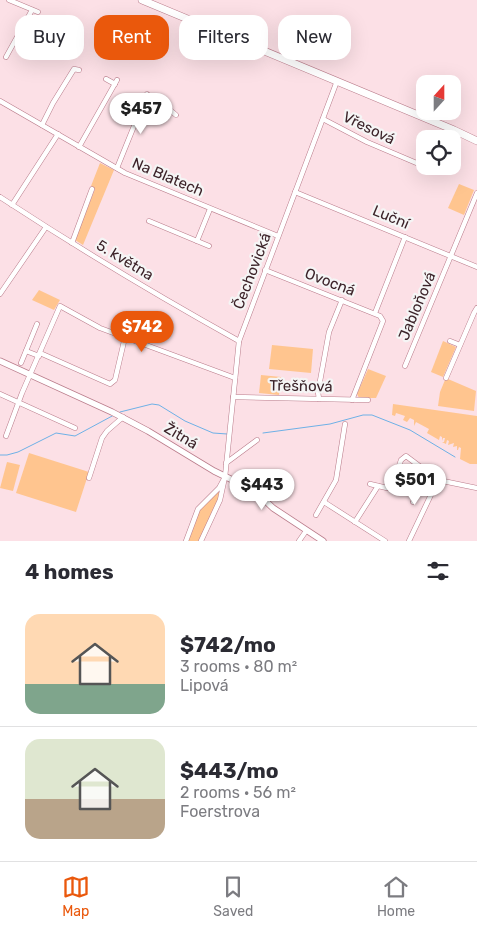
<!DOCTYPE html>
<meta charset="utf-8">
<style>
:root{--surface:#fff;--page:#f7f7f7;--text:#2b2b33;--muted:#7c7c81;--line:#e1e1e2;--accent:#ea580c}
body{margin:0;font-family:Rubik,sans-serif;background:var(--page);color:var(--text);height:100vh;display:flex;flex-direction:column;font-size:19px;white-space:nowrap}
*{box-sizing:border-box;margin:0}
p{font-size:16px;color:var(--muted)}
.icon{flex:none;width:28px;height:28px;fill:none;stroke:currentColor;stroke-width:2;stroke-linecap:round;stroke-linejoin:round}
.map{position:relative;height:541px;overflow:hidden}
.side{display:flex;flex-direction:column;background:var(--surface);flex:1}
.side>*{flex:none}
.top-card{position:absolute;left:15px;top:15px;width:448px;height:45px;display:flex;gap:10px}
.needle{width:32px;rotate:21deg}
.buttons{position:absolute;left:416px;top:75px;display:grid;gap:10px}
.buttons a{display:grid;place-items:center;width:45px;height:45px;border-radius:10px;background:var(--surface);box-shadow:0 5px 20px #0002;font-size:25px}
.price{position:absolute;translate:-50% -42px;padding:0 11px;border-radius:18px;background:#fff;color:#222;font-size:16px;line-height:32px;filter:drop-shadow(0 1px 2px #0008)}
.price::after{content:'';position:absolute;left:50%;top:30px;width:15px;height:11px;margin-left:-8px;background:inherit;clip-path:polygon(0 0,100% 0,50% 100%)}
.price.active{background:var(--accent);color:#fff}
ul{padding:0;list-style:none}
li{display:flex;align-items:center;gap:15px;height:125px;padding:0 25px}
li+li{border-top:1px solid var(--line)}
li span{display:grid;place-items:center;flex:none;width:140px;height:100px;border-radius:15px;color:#555}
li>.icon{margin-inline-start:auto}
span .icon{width:60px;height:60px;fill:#fffc;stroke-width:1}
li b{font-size:21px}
h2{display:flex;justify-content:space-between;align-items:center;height:60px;padding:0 25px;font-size:21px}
.tag{padding:0 18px;border-radius:15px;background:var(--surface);box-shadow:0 5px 20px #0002;font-size:18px;line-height:45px}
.tag.active{background:var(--accent);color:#fff}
.menu{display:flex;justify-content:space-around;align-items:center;height:70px;border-top:1px solid var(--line);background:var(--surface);font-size:14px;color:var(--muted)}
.menu a{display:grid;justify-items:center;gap:2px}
.menu .active{color:var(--accent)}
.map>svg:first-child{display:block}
.green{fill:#ffc58f}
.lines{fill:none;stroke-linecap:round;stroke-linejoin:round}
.stream{stroke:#6eb1e6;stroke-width:1}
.minor-casing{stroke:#ba7c8b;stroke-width:5.5}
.tertiary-casing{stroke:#ba7c8b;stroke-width:7}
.secondary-casing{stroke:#ba7c8b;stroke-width:8}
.minor{stroke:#fff;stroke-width:4.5}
.tertiary{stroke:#fff;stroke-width:5.5}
.secondary{stroke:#fff;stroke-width:7}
.labels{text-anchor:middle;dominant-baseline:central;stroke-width:4.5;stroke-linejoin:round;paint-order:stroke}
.street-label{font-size:15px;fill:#3c2329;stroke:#f5f5f5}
</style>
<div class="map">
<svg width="477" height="541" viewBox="0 0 477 541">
<rect width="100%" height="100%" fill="#fce0e6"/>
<g class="green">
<polygon points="100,163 114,170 83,245 75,240 95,189 91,186"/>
<polygon points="459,184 474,190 464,215 448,208"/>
<polygon points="39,290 60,300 54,310 32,300"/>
<polygon points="443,341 456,347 443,377 431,372"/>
<polygon points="272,345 313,349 311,373 269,369"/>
<polygon points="368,369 386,376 376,398 359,398 357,394"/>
<polygon points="261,375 281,377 279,395 259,393"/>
<polygon points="448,379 476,391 474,411 438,406 440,392 445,380"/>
<polygon points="393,404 477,416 477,464 470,464 460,459 461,448 459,447 458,450 457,450 457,446 453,447 454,443 448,445 449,441 447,440 446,444 442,442 444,442 445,438 443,438 442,441 442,437 440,436 439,440 427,433 429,429 416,422 414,426 414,420 410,418 407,422 403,420 405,416 396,413 395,416 392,415"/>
<polygon points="29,453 89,472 76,512 16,493"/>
<polygon points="7,462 20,465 13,491 0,488"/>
<polygon points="219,488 223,489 201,541 186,541 195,514"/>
</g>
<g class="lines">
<g class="stream">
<polyline points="120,412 152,404 159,405 185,421 213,433 227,434"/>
<polyline points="263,433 330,424 363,415 372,415 410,430 455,457"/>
<polyline points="0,455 7,455 18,452 56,433 75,436 114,415"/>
</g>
<g class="minor-casing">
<g id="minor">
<polyline points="9,0 38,12"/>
<polyline points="6,57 32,10"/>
<polyline points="106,79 115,84"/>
<polyline points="145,100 170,110 176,115"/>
<polyline points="0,101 125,173 278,236"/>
<polyline points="323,119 367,142 433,170"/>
<polyline points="42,125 53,103 74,69 79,70"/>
<polyline points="79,147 117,80"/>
<polyline points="117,168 147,94"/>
<polyline points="295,192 477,267"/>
<path d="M0,197C78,248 158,296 239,341"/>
<polyline points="12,205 58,134"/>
<polyline points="149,221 209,246"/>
<polyline points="197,241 210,209"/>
<polyline points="72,243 92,189"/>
<polyline points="265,270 380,316 383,321 352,400"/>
<polyline points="0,294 46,227"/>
<polyline points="375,313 405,237"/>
<polyline points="450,341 460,345"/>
<polyline points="26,351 39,356"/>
<polyline points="40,353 110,384 115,380 125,337"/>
<polyline points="21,363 37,324"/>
<polyline points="405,366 477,193"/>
<polyline points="446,378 474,313 477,308"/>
<polyline points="0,394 75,428"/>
<polyline points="233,397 368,400"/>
<polyline points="319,399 318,392 329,332 342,300"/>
<polyline points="6,436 22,393 60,306 100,328 235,378"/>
<polyline points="226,463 257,440"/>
<polyline points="225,477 239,341 337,81"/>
<polyline points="89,478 102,438 107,431 123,417"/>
<polyline points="370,484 387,488"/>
<polyline points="392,487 401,460 406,456 438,480 477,488"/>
<polyline points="324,502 385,541"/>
<polyline points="413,502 432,476"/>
<polyline points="316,515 336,480 345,424"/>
<polyline points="355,522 378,486"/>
<polyline points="186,541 198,509 219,488 225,477 220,500 201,541"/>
<polyline points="299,541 306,531"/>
<polyline points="409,541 438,480"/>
</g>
</g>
<g class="tertiary-casing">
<polyline id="tertiary" points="0,361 112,412 148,431 214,471 255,491 273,508 323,541"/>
</g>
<g class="secondary-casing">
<polyline id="secondary" points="142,0 454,130 477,141"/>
</g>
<use href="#minor" class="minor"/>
<use href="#tertiary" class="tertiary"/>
<use href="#secondary" class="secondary"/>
</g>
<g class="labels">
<g class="street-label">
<text transform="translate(369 128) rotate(26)">Vřesová</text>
<text transform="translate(168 177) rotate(23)">Na Blatech</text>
<text transform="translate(391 217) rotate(23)">Luční</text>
<text transform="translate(125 260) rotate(31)">5. května</text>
<text transform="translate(252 271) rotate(-69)">Čechovická</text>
<text transform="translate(330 282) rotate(21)">Ovocná</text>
<text transform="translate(417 306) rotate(-67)">Jabloňová</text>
<text transform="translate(301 386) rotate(1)">Třešňová</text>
<text transform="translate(181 436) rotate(31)">Žitná</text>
</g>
</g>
</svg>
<div class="buttons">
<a><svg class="needle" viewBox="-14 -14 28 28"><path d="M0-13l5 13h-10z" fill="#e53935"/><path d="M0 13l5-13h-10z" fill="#7c7c81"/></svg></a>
<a><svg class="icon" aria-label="locate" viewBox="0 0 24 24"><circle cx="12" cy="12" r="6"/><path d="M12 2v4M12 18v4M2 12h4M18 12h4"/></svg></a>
</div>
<b class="price" style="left:141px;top:135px">$457</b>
<b class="price active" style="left:142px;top:353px">$742</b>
<b class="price" style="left:415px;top:506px">$501</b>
<b class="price" style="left:262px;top:511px">$443</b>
<div class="top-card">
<a class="tag">Buy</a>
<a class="tag active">Rent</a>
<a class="tag">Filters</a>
<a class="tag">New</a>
</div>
</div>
<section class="side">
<h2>4 homes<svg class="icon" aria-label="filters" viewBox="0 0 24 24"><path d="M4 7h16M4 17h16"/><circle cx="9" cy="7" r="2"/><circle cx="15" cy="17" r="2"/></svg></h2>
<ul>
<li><span style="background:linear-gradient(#ffd9b3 70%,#7fa58c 0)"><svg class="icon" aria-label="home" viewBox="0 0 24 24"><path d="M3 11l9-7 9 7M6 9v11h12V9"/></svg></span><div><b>$742/mo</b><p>3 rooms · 80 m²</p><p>Lipová</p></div></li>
<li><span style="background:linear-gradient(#dfe7d0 60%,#b9a48a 0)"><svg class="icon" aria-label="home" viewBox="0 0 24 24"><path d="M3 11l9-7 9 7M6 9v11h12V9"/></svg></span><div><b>$443/mo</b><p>2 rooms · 56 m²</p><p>Foerstrova</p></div></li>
</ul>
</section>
<nav class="menu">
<a class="active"><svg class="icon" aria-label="map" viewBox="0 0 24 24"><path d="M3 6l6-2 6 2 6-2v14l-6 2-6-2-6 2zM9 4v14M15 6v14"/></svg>Map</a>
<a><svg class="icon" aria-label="saved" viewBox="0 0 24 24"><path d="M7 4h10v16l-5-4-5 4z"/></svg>Saved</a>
<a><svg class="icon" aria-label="home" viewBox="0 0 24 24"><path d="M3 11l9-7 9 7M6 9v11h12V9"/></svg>Home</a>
</nav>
